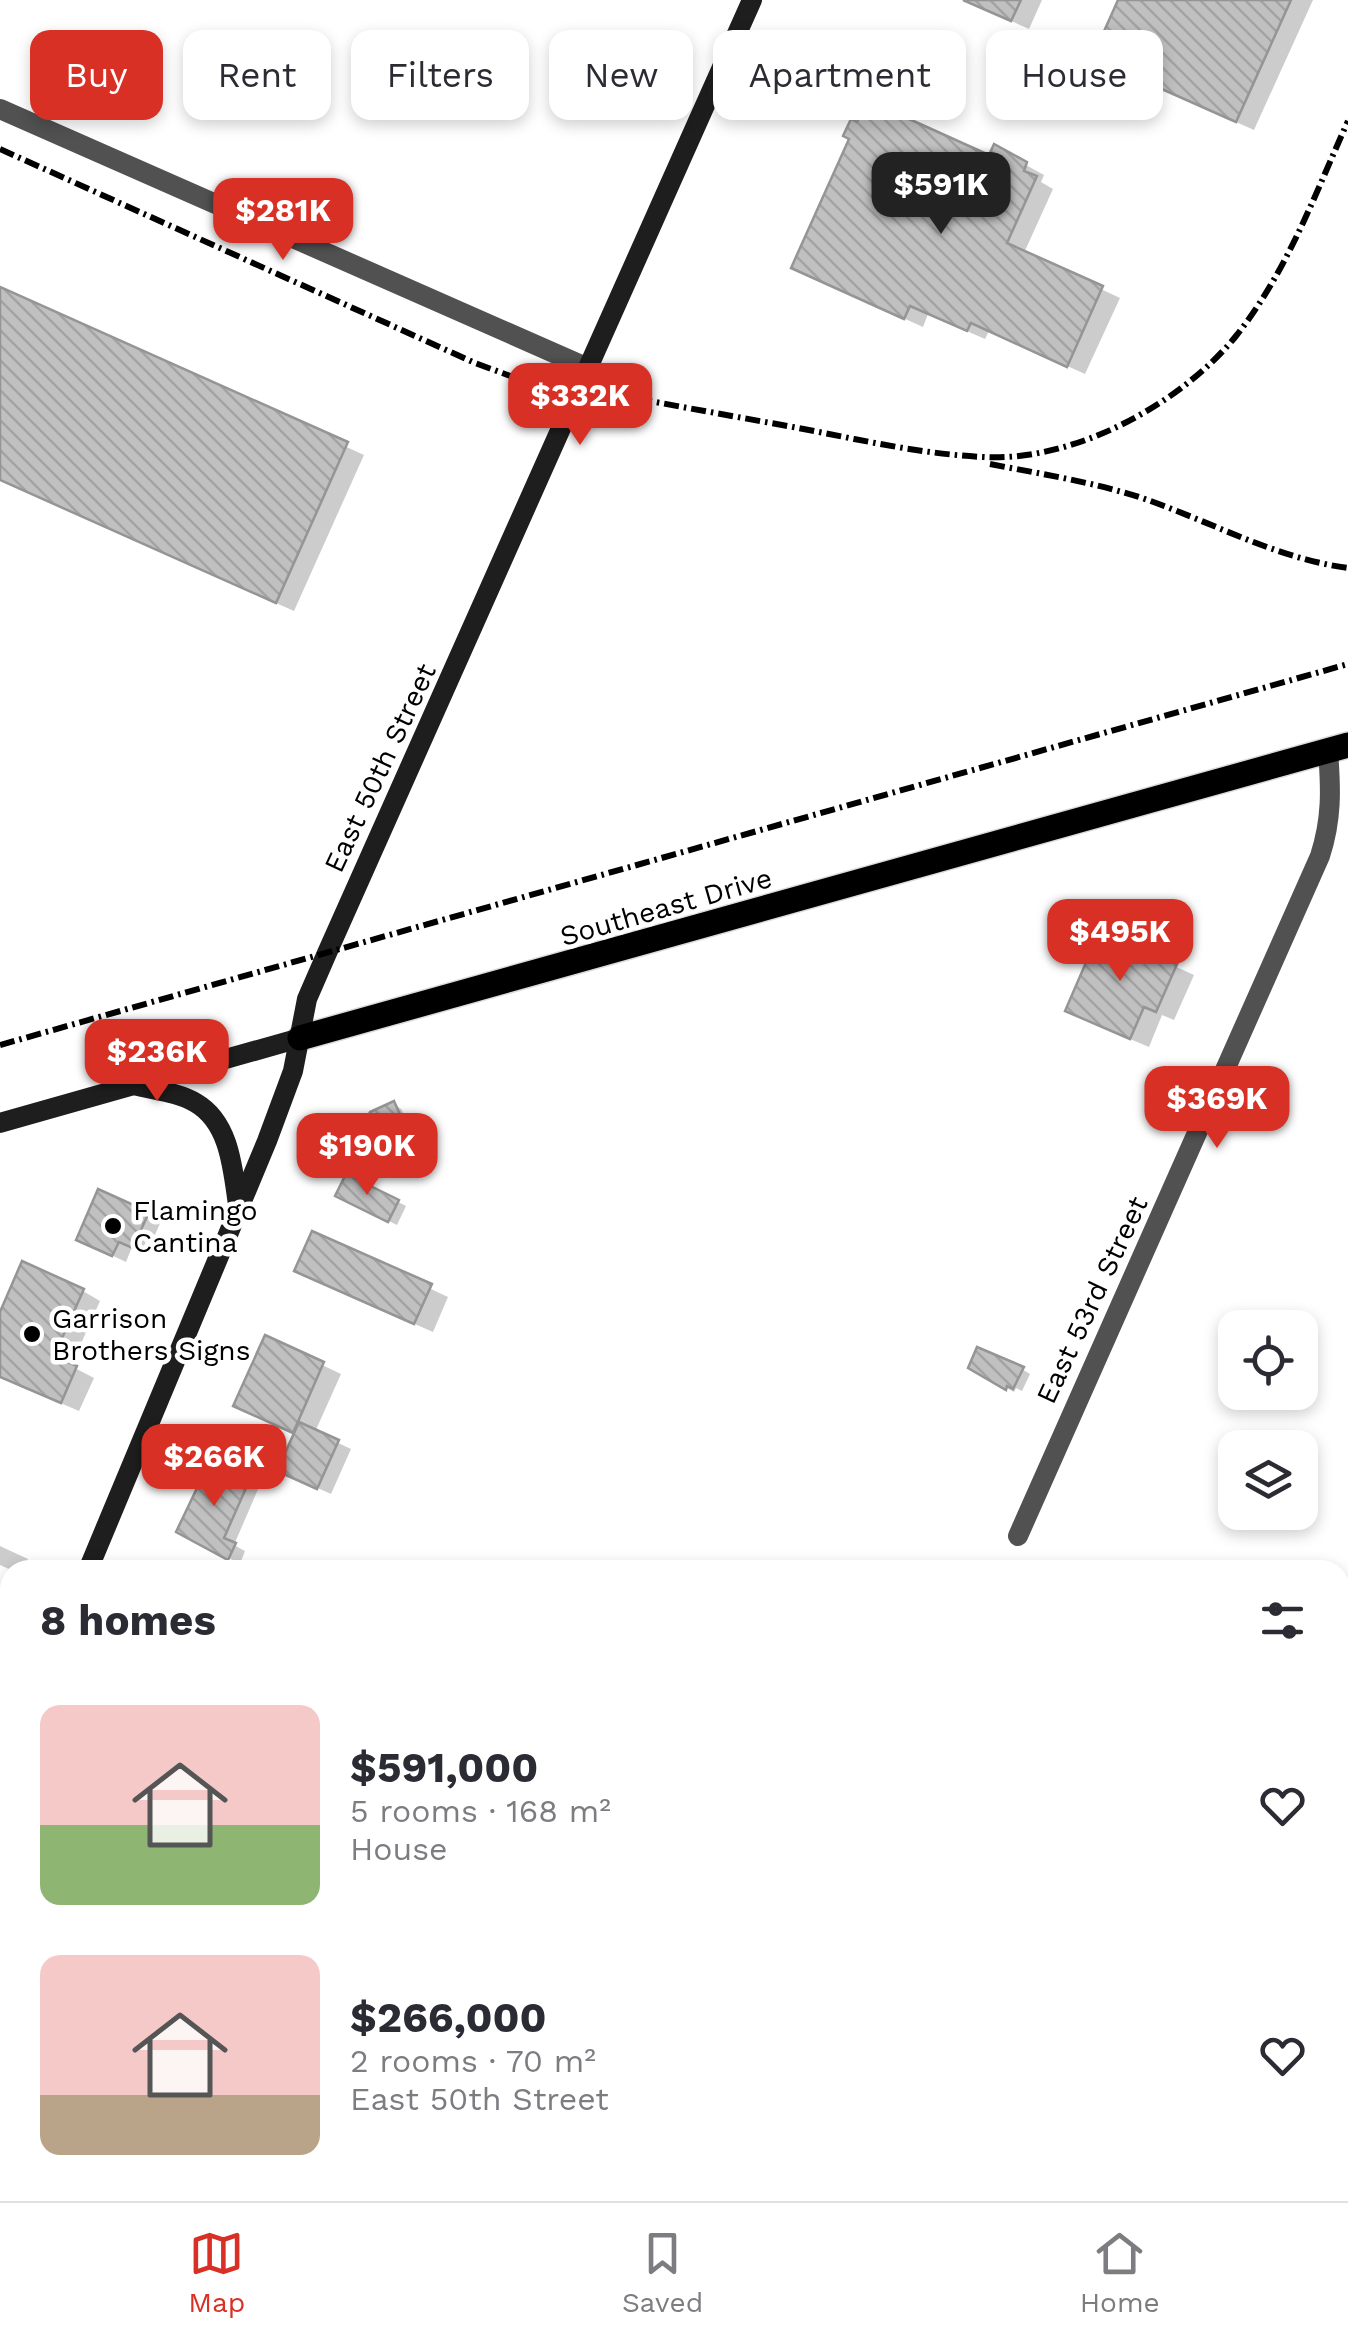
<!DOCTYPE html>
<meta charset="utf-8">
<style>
:root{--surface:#fff;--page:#f7f7f7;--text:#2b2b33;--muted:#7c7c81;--line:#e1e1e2;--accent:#d93025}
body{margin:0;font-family:"Work Sans",sans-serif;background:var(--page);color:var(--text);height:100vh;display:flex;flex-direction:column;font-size:38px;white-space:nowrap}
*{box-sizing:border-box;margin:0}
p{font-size:32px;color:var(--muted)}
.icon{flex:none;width:55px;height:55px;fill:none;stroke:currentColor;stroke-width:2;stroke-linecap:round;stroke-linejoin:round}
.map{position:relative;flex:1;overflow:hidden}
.side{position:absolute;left:0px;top:1560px;width:1350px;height:642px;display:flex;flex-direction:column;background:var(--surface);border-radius:30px 30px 0 0;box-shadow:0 5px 15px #0003}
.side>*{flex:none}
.guide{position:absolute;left:30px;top:30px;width:1290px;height:90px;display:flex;gap:20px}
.fabs{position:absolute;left:1218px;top:1310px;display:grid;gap:20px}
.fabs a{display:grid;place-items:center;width:100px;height:100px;border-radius:20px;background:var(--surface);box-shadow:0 5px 15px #0003;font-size:50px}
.price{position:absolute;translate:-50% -85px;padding:0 22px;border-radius:20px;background:var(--accent);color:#fff;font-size:32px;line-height:65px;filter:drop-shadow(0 2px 5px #0008)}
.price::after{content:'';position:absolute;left:50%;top:60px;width:30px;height:22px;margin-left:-15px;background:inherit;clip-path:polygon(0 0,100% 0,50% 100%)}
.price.active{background:#222;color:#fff}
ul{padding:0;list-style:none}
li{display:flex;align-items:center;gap:30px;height:250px;padding:0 40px}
li span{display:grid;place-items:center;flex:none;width:280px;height:200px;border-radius:20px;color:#555}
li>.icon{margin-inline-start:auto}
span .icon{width:120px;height:120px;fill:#fffc;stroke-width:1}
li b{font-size:42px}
h2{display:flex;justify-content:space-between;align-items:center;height:120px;padding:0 40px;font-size:42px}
.tag{padding:0 35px;border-radius:20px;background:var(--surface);box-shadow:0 5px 15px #0003;font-size:35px;line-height:90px}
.tag.active{background:var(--accent);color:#fff}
.tab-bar{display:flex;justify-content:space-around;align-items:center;height:140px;border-top:2px solid var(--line);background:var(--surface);font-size:28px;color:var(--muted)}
.tab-bar a{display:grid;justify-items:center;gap:5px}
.tab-bar .active{color:var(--accent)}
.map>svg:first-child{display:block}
.shadow{fill:#0003}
.building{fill:url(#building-back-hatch);stroke:#959595;stroke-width:2.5}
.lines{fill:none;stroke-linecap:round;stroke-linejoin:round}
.primary-casing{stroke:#dbdbdb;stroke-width:28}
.minor{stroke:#515151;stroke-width:20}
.secondary{stroke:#1e1e1e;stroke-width:20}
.primary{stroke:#000;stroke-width:25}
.rail{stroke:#000;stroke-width:6;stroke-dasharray:15 5 2.5 5;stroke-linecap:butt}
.poi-dot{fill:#000;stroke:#fff;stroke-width:4}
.labels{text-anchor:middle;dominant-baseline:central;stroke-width:9;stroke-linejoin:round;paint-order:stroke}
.street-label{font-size:28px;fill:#000;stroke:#fff}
.poi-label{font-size:28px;fill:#000;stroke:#fff;text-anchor:start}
</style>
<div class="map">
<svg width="1348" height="2201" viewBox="0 0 1348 2201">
<defs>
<pattern id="building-back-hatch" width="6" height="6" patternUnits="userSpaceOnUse" patternTransform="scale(2.5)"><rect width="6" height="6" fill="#c0c0c0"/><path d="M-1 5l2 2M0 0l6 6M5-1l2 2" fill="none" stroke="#a3a3a3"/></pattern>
</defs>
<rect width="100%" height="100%" fill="#fff"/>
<g class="shadow">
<polygon points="964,0 1042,0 1029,29"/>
<polygon points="1120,0 1313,0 1254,130 1112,67"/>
<polygon points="995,148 1044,175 1041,182 1053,189 1024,253 1120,298 1085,374 989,331 985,339 928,314 923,327 812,277 990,158"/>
<polygon points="0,289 364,455 294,611 0,480"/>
<polygon points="1102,933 1194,975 1174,1020 1162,1015 1149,1047 1085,1020"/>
<polygon points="393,1104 401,1109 409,1124 401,1128 389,1154 368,1144"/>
<polygon points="100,1192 161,1221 147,1253 132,1247 126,1262 92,1246"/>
<polygon points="346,1200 398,1202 406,1206 397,1225"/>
<polygon points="313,1234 448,1297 433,1332 314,1280"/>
<polygon points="83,1291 100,1301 71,1366 94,1378 79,1411 0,1377 0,1318"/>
<polygon points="266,1338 341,1374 315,1432 351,1449 331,1494 293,1477 296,1434 254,1415"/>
<polygon points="971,1367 1022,1369 1030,1374 1022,1391 1016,1388 1014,1392"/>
<polygon points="249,1481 259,1487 234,1545 245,1551 240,1564 179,1531"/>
<polygon points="0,1546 28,1559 23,1570 11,1570 0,1565"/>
<polygon points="1340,1747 1348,1750 1348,2034 1340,2052"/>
<polygon points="1340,2154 1348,2157 1348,2171 1340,2168"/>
<polygon points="322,2192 352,2192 348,2201 318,2201"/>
<polygon points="1105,2192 1120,2192 1138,2200 1141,2192 1245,2192 1262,2201 1101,2201"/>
</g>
<g class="building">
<polygon points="963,0 1021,0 1011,21"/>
<polygon points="1118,0 1291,0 1236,122 1092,58"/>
<polygon points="867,100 989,155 994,144 1027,162 1024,171 1037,176 1007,243 1103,286 1067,367 971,323 967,331 910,306 904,319 791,268 849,139 843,136 851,119 857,122"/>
<polygon points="0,287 348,442 276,603 0,480"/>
<polygon points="1100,930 1178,962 1156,1012 1144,1007 1130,1039 1065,1011"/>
<polygon points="394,1101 402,1119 393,1124 381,1151 357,1141 370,1112"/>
<polygon points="346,1174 399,1200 388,1222 335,1196"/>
<polygon points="98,1189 149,1212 133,1248 119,1242 112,1256 76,1240"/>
<polygon points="312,1231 432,1284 414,1324 294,1271"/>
<polygon points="22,1261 84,1289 54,1356 77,1366 61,1403 0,1377 0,1312"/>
<polygon points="265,1335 324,1362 293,1433 233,1406"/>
<polygon points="977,1347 1024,1367 1013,1389 1007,1386 1006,1390 968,1368"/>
<polygon points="299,1422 339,1440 317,1489 277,1471"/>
<polygon points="210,1461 250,1479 224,1538 236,1543 228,1560 176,1532"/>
</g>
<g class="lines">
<g class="primary-casing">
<polyline id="primary" points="300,1038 1348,745"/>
</g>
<g class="minor">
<polyline points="0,109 588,368"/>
<path d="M1018,1536L1320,856C1332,819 1331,789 1328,751"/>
</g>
<g class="secondary">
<path d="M134,1085C153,1090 178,1092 196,1103C232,1124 233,1175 239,1211"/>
<polyline points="0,1123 300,1038"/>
<polyline points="88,1570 267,1141 293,1071 307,999 327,953 752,0"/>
<polyline points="0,1778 10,1755"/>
</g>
<use href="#primary" class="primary"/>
<g class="rail">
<path d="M0,149L475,363L513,377C603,392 692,409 782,425C849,437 916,454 984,457C1074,462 1181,404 1236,336C1287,272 1315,194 1348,121"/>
<path d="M990,464C1041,474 1093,482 1142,498C1212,522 1275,558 1348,568"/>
<polyline points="0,1045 1348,664"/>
<polyline points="1340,2048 1348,2030"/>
<polyline points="1340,2081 1348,2063"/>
<polyline points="1272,2201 1276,2192"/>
</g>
</g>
<g class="poi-dot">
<circle cx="113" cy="1226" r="10"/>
<circle cx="32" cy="1334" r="10"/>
</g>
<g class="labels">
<g class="street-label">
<text transform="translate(380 768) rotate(-65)">East 50th Street</text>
<text transform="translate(666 907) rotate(-16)">Southeast Drive</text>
<text transform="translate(1092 1300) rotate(-65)">East 53rd Street</text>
</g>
<g class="poi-label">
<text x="133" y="1210">Flamingo<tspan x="133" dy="32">Cantina</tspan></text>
<text x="52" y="1318">Garrison<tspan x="52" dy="32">Brothers Signs</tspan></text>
</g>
</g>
</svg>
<div class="fabs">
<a><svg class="icon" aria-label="locate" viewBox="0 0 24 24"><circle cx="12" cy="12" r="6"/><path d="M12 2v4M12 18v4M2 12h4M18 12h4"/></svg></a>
<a><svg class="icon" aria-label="layers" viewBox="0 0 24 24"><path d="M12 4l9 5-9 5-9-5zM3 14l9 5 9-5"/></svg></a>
</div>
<b class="price active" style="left:941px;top:237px">$591K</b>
<b class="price" style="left:283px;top:263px">$281K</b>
<b class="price" style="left:580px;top:448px">$332K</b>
<b class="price" style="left:1120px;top:984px">$495K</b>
<b class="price" style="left:157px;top:1104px">$236K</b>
<b class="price" style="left:1217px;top:1151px">$369K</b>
<b class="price" style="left:367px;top:1198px">$190K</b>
<b class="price" style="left:214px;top:1509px">$266K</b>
<div class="guide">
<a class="tag active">Buy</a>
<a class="tag">Rent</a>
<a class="tag">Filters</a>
<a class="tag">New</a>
<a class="tag">Apartment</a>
<a class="tag">House</a>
</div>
<section class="side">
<h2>8 homes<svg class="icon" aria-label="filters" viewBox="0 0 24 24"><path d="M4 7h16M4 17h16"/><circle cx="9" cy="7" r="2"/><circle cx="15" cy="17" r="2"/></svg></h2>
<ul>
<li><span style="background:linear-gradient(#f6c9c9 60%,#8fb573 0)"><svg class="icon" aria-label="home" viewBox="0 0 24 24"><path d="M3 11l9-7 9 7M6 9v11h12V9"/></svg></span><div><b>$591,000</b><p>5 rooms · 168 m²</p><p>House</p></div><svg class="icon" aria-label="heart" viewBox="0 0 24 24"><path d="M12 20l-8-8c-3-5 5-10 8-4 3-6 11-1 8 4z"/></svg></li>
<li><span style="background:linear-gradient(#f6c9c9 70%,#b9a48a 0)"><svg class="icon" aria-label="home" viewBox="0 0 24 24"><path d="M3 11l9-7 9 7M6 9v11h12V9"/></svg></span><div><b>$266,000</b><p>2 rooms · 70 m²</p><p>East 50th Street</p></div><svg class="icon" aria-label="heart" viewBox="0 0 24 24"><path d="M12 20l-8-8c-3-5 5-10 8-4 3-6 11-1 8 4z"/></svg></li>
</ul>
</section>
</div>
<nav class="tab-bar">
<a class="active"><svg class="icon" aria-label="map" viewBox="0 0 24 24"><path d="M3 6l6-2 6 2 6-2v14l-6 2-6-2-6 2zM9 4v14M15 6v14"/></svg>Map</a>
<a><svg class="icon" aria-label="saved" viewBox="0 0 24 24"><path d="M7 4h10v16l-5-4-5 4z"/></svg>Saved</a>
<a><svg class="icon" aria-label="home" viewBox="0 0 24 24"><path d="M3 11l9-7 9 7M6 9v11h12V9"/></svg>Home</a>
</nav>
